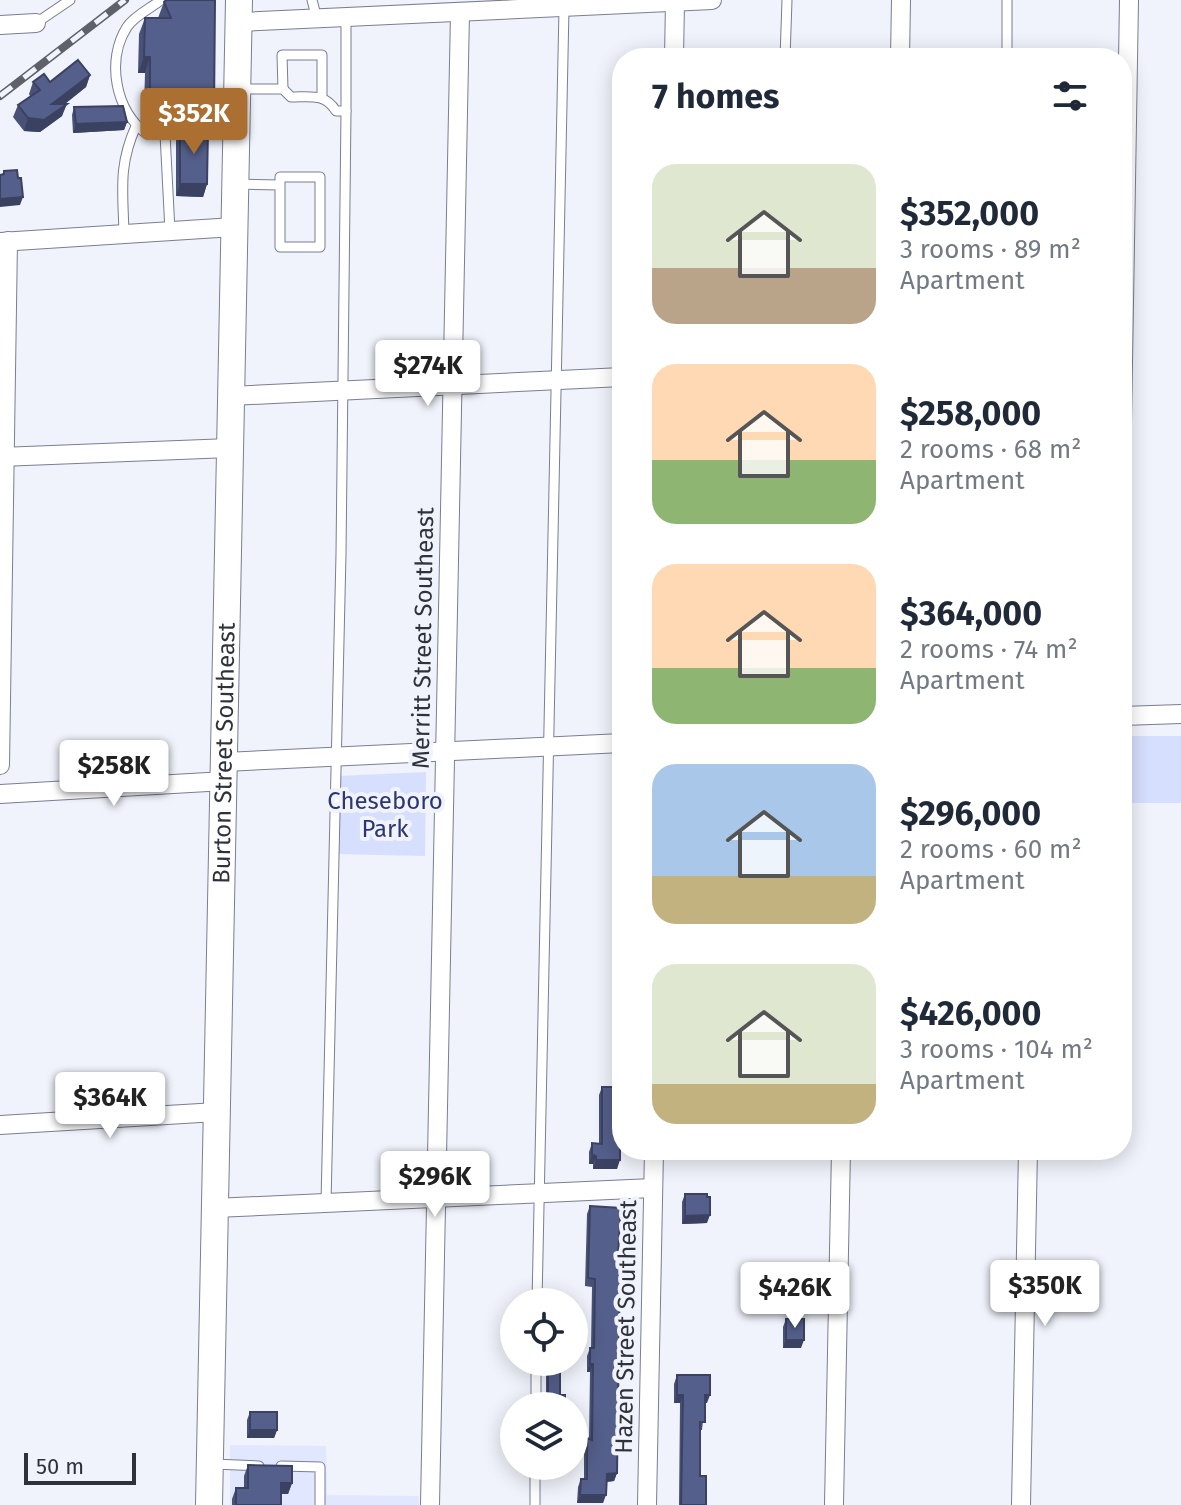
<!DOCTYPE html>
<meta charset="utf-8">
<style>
:root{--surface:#fff;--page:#f6f6f7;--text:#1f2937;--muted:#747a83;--accent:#ac6f32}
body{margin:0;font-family:"Fira Sans",sans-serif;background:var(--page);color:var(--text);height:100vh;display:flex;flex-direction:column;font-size:30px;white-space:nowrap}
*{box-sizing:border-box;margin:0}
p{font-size:26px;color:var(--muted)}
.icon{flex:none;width:44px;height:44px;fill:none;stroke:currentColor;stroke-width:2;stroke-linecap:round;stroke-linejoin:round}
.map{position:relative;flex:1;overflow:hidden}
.sheet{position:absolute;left:612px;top:48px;width:520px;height:1112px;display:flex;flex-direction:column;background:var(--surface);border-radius:32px;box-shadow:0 4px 20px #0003}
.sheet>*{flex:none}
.buttons{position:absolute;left:500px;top:1288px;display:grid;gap:16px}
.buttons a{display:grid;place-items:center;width:88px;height:88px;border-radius:50%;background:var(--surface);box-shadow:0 4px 20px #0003;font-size:40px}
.scale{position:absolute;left:24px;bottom:20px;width:112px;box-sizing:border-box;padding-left:8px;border:4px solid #30323b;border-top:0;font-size:22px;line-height:28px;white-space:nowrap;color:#30323b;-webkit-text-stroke:6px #f0f3fb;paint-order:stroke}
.price{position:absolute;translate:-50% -68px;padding:0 18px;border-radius:8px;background:#fff;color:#222;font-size:26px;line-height:52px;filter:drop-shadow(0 2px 4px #0008)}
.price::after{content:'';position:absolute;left:50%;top:48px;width:24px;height:18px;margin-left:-12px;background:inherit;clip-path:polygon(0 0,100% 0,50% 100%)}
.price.active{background:var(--accent);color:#fff}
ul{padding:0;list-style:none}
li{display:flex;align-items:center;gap:24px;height:200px;padding:0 40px}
li span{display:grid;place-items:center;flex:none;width:224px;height:160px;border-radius:24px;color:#555}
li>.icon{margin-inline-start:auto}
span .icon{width:96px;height:96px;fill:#fffc;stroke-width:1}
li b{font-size:34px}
h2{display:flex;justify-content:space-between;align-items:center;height:96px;padding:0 40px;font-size:34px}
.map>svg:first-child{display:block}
.built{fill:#e1e7fe}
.green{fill:#d6dffd}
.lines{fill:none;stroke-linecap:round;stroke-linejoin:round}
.lane-casing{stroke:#797e91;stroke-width:11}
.street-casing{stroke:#797e91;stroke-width:20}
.secondary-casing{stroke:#797e91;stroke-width:28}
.lane{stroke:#fff;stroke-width:9}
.street{stroke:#fff;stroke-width:18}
.secondary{stroke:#fff;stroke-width:26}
.rail-casing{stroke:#5f616a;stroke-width:8}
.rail{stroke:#f0f3fb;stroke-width:5;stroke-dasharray:15;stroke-linecap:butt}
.wall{fill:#485278}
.shaded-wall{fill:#3b4261}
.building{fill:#545f8b;stroke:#3b4261;stroke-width:2}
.labels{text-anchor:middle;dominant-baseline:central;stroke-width:8;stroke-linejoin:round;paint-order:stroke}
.street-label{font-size:24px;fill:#30323b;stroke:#f0f3fb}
.park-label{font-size:24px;fill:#2c3671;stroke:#f0f3fb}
</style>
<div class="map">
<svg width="1181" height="1505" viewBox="0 0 1181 1505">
<rect width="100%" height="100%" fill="#f0f3fb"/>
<polygon class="built" points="230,1445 326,1446 327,1495 419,1496 419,1505 230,1505"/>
<g class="green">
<rect x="1129" y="736" width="52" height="67"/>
<polygon points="426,772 425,856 336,854 339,776"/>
</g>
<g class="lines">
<g class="lane-casing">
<g id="lane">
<path d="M161,0C151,8 134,16 127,27C106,60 115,111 147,134L232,133"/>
<polyline points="312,0 317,19"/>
<polyline points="36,23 70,0"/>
<polyline points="785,58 787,0"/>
<polyline points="1007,58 1007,0"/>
<path d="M240,89H283L291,97C310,97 325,93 336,111H346V18"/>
<polyline points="283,89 282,55 322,55 322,97"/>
<polyline points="165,134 170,231"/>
<polyline points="238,184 280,185 280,247 320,247 320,177 280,177 280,185"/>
<path d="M124,234C123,191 118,166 136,126"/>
<polyline points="326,1203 341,554 346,111"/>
<polyline points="537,1302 564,8"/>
<polyline points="536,1406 536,1362"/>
<polyline points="213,1464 259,1466"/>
<polyline points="281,1466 320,1467 320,1505"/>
<polyline points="535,1505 535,1466"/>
</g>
</g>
<g class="street-casing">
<g id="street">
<polyline points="239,22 712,0"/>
<polyline points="0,25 36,23"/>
<polyline points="674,58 675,2"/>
<polyline points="900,58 901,0"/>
<polyline points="0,242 234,227"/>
<polyline points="231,396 622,377"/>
<polyline points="1122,423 1129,0"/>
<polyline points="0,457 230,448"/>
<polyline points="1122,716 1181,714"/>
<polyline points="225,762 622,743"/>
<polyline points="0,765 8,241"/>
<polyline points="0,794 225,781"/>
<polyline points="0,1125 217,1112"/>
<polyline points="215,1208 653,1188"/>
<polyline points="430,1505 460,13"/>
<polyline points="647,1505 654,1150"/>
<polyline points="834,1505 841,1150"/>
<polyline points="1021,1505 1028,1150"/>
</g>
</g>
<g class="secondary-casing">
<g id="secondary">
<path id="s1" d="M209,1505L239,0"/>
</g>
</g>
<use href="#lane" class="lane"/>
<use href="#street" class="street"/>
<use href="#secondary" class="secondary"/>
<g class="rail-casing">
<polyline id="rail" points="0,96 125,0"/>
</g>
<use href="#rail" class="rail"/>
</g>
<g class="wall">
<polygon points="166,0 208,126 156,126 156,117 144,108 145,73 138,73 139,34 145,18 158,18 164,2"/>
<polygon points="90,75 86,87 65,104 62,116 40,132 24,131 13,117 18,105 30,96 29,94 33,82 50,82"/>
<polygon points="74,107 127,122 124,130 73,133 72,115"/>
<polygon points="180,129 207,184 203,197 176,196 176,141"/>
<polygon points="602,1087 622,1087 622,1143 620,1143 617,1169 593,1169 593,1164 589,1164 589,1152 592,1143 599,1144 599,1095"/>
<polygon points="685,1194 707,1223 682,1224 682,1202"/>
<polygon points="590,1206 617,1269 617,1473 614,1481 607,1482 603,1503 577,1503 578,1487 581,1479 584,1479 584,1446 587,1438 589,1439 590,1372 587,1372 587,1356 590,1348 591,1348 592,1287 585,1286 587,1214"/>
<polygon points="786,1319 801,1348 783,1348 783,1327"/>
<polygon points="548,1368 560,1395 565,1406 546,1406 546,1374"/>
<polygon points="677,1375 707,1403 705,1403 702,1430 700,1430 700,1476 706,1505 679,1505 680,1403 674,1403 674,1384"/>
<polygon points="250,1412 277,1430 274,1438 247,1438 247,1420"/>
<polygon points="248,1465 292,1483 288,1494 281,1494 281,1505 232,1505 232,1499 236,1488 244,1488 244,1476"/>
</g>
<g class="shaded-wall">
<polygon points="144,57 150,57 145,73 138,73"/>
<polygon points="90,75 86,87 48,117 52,104"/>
<polygon points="67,104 62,116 40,132 24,131 28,118"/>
<polygon points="162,110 214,110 208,126 156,126"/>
<polygon points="127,122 124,130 73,133 76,124"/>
<polygon points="180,184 207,184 203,197 176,196"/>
<polygon points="23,197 20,205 0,207 0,199"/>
<polygon points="592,1155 596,1156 593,1164 589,1164"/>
<polygon points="596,1160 620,1160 617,1169 593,1169"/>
<polygon points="710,1215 707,1223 682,1224 685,1216"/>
<polygon points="786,1340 804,1340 801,1348 783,1348"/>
<polygon points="590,1364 593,1364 590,1372 587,1372"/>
<polygon points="677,1395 683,1395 680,1403 674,1403"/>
<polygon points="705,1395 710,1395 707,1403 702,1403"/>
<polygon points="250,1430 277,1430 274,1438 247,1438"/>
<polygon points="617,1473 614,1481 604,1482 607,1474"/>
<polygon points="281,1483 292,1483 288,1494 277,1494"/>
<polygon points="580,1495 606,1495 603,1503 577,1503"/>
</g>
<g class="building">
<polygon points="166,0 215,0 214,110 162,110 162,100 150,92 150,57 144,57 145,18 171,18 164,2"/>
<polygon points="78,60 90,75 52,104 67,104 44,120 28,118 18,105 40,90 33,82 44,74 50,82"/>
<polygon points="123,106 127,122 76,124 74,107"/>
<polygon points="180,129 208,129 207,184 180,184"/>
<polygon points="17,170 18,178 21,178 23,197 0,199 0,175 4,174 4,171"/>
<polygon points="602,1087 622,1087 622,1135 620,1135 620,1160 596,1160 596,1156 592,1155 592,1143 602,1144"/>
<polygon points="685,1194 707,1194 707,1197 710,1197 710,1215 685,1216"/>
<polygon points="590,1206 621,1208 617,1269 620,1269 617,1473 607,1474 606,1495 580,1495 581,1479 587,1479 587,1438 592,1440 593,1364 590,1364 590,1348 594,1348 595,1279 588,1278"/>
<rect x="786" y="1319" width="18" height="21"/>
<polygon points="548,1368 560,1368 560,1395 565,1395 565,1406 548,1406"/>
<polygon points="677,1375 710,1375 710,1395 705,1395 705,1422 700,1422 700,1476 706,1476 706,1505 681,1505 683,1395 677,1395"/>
<rect x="250" y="1412" width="27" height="18"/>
<polygon points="248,1465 292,1466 292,1483 281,1483 281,1505 236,1505 236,1488 248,1488"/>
</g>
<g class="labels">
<g class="street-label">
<text transform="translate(423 638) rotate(-89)">Merritt Street Southeast</text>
<text stroke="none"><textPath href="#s1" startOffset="752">Burton Street Southeast</textPath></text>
<text transform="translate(626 1327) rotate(-89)">Hazen Street Southeast</text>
</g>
<g class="park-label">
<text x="385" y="801">Cheseboro<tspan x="385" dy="28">Park</tspan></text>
</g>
</g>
</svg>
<div class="buttons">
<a><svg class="icon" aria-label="locate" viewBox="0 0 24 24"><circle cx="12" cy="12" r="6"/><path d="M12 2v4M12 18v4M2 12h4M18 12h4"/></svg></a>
<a><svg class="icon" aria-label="layers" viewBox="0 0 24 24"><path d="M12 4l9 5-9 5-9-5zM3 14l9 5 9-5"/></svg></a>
</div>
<div class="scale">50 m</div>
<b class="price active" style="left:194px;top:156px">$352K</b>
<b class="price" style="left:428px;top:408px">$274K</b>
<b class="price" style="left:114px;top:808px">$258K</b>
<b class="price" style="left:110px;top:1140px">$364K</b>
<b class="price" style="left:435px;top:1219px">$296K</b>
<b class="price" style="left:1045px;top:1328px">$350K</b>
<b class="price" style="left:795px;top:1330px">$426K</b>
<section class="sheet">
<h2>7 homes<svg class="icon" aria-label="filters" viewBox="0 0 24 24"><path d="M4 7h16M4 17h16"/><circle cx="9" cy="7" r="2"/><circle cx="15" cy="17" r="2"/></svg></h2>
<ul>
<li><span style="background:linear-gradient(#dfe7d0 65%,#b9a48a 0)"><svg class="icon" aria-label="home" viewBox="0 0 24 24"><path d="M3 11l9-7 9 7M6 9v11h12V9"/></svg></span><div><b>$352,000</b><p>3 rooms · 89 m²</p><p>Apartment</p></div></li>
<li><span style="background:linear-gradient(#ffd9b3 60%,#8fb573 0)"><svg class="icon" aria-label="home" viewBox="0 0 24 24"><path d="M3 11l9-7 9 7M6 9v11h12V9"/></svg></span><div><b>$258,000</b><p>2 rooms · 68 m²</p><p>Apartment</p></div></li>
<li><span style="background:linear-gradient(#ffd9b3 65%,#8fb573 0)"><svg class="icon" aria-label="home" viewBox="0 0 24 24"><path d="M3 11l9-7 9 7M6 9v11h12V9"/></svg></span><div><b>$364,000</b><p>2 rooms · 74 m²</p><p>Apartment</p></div></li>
<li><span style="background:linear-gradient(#a9c7e8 70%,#c2b280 0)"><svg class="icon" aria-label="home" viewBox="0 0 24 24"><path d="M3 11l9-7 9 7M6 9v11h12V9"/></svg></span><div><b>$296,000</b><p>2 rooms · 60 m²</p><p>Apartment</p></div></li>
<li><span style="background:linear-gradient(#dfe7d0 75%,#c2b280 0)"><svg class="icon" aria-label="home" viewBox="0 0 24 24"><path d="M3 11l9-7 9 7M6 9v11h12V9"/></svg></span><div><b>$426,000</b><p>3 rooms · 104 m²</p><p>Apartment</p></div></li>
</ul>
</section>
</div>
